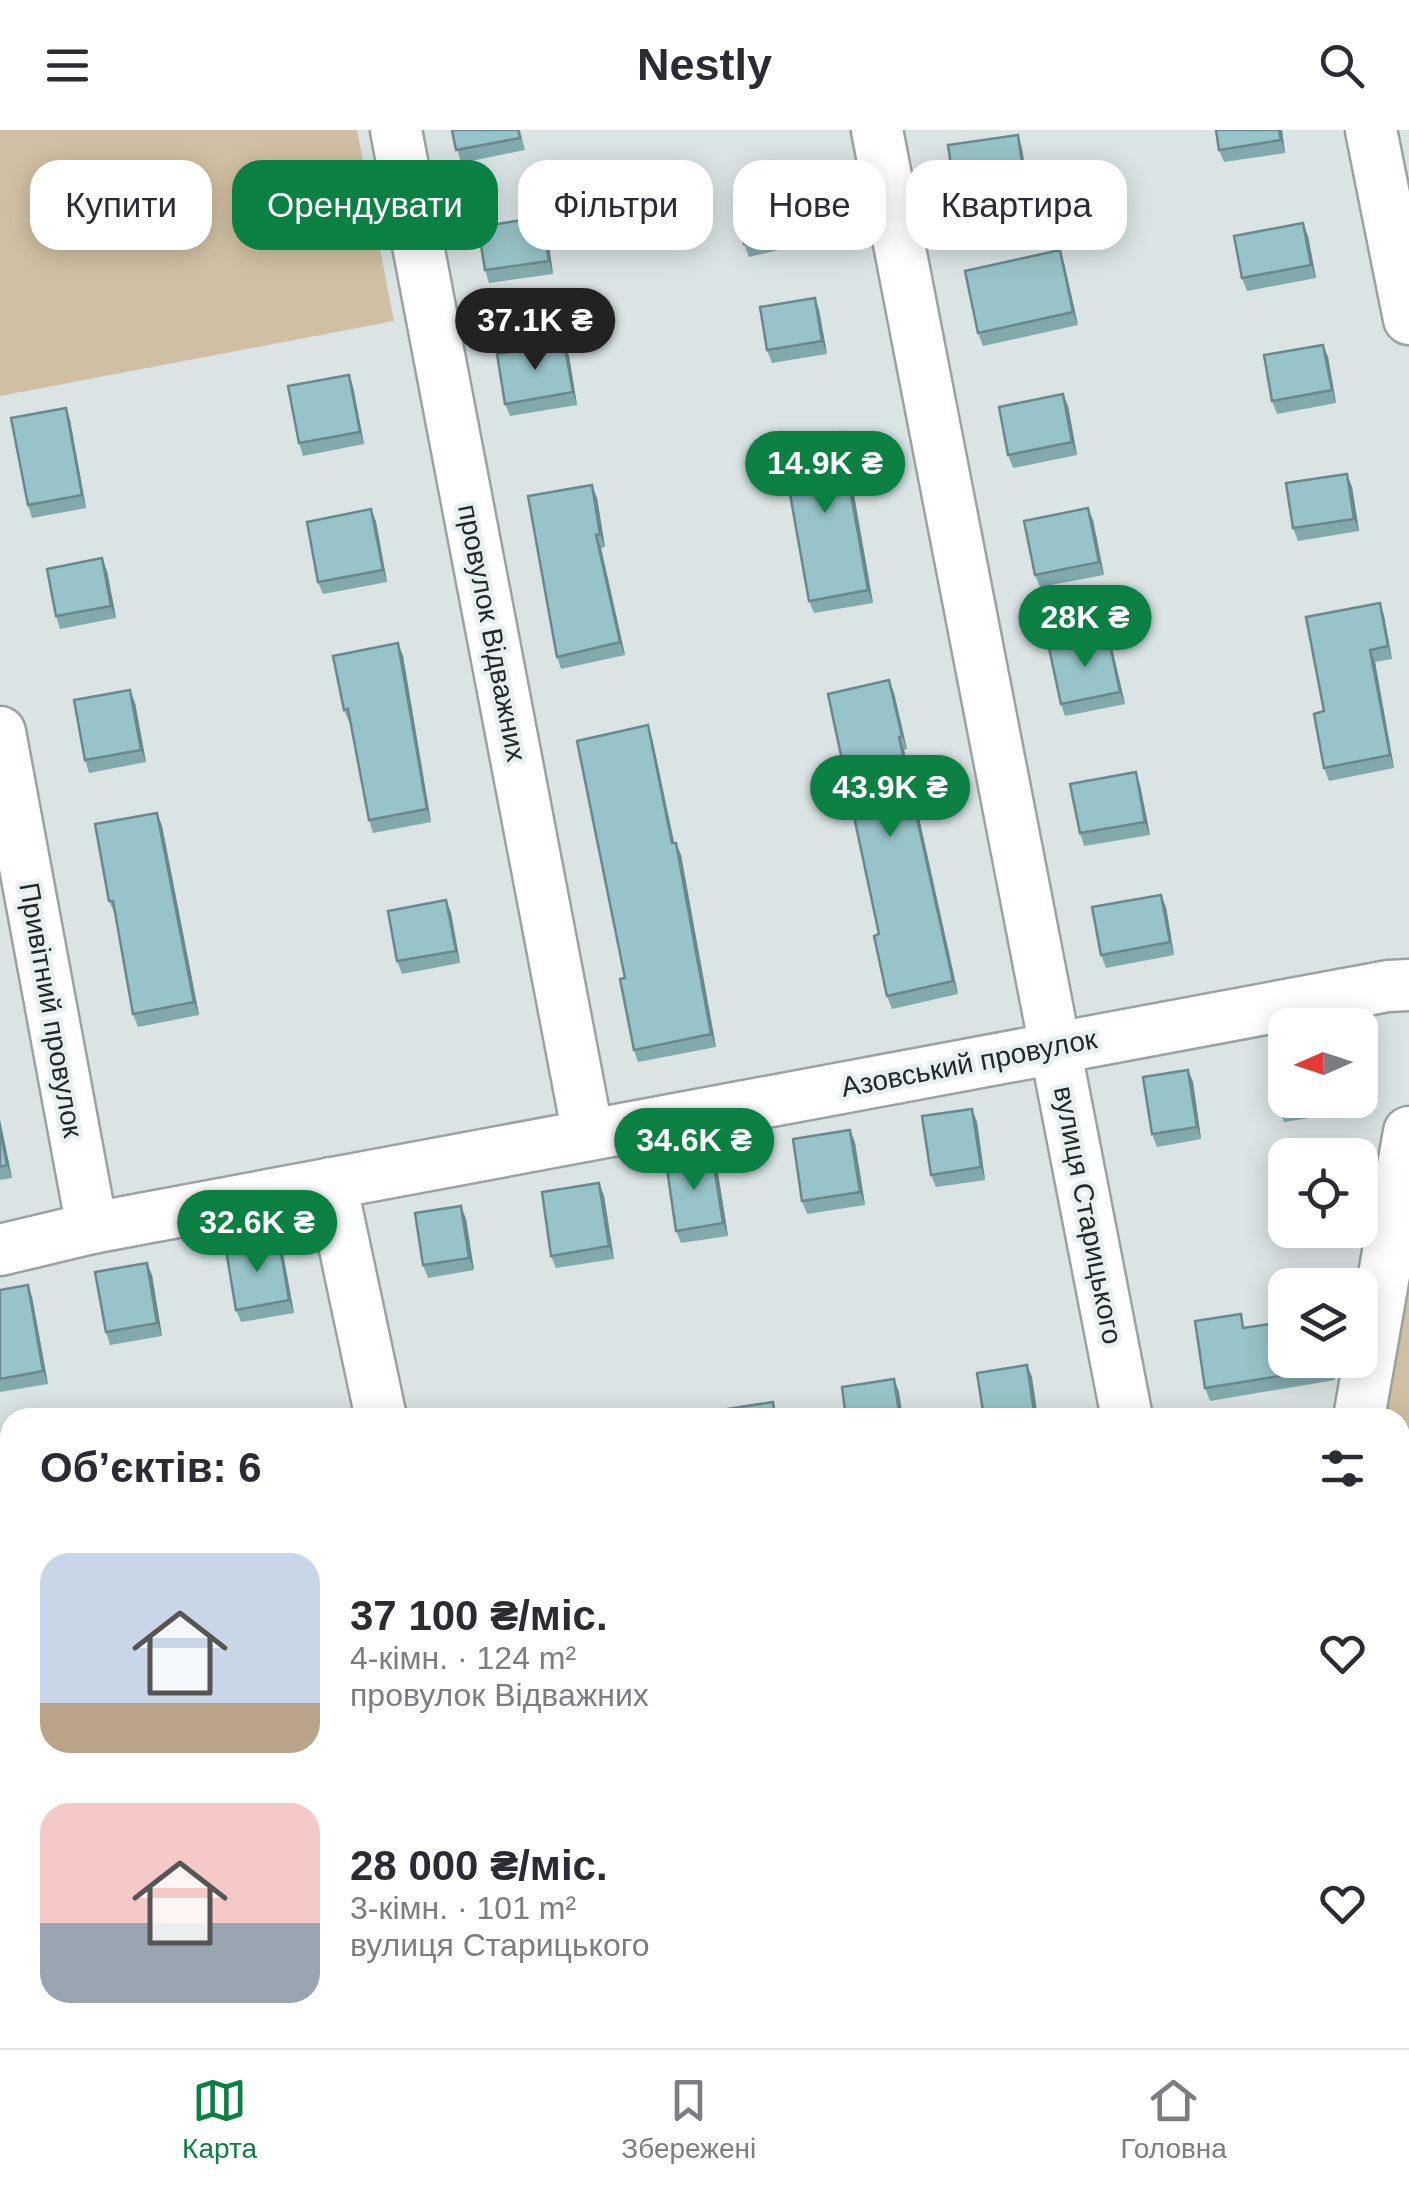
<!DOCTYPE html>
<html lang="uk">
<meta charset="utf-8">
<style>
:root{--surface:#fff;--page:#f7f7f7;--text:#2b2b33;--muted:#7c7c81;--line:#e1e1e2;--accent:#0b8043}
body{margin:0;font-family:Arial,sans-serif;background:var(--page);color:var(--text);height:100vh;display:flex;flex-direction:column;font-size:38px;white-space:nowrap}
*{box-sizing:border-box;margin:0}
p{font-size:32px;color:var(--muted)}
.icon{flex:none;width:55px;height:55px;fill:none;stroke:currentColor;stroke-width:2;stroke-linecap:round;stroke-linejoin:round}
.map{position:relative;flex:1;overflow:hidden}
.details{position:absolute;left:0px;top:1278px;width:1410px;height:642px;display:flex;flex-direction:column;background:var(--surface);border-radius:30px 30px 0 0;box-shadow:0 5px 25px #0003}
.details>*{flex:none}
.top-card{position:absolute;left:30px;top:30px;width:1350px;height:90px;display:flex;gap:20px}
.needle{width:65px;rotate:267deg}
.tools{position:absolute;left:1268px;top:878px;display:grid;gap:20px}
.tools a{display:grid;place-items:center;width:110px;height:110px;border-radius:20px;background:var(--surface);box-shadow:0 5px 25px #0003;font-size:50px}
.price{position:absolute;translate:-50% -85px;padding:0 22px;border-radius:35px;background:var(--accent);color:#fff;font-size:32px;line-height:65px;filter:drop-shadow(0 2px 5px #0008)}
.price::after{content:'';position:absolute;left:50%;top:60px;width:30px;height:22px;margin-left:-15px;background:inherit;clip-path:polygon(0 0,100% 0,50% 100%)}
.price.active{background:#222;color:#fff}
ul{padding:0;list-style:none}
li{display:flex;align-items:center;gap:30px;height:250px;padding:0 40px}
li span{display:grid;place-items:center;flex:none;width:280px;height:200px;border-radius:30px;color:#555}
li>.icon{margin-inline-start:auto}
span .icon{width:120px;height:120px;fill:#fffc;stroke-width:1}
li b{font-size:42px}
h2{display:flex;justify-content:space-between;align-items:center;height:120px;padding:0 40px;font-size:42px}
.chip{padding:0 35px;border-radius:30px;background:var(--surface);box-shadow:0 5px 25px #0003;font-size:35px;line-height:90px}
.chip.active{background:var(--accent);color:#fff}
header{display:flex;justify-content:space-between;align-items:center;height:130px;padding:0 40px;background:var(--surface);font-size:45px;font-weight:700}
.dock{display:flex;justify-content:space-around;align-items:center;height:140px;border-top:2px solid var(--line);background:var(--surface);font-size:28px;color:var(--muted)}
.dock a{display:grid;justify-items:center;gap:5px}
.dock .active{color:var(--accent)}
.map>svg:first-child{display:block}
.green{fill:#d0c0a3}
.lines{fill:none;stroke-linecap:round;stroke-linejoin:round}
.minor-casing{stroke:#9aa3a4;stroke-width:55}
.minor{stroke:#fff;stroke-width:50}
.wall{fill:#82a9ac}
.shaded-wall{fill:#6a898c}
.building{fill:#97c4c8;stroke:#6a898c;stroke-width:2.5}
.labels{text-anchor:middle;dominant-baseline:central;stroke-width:9;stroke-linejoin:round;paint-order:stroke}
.street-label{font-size:28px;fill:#242828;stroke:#e7f1f2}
</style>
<header><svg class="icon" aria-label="menu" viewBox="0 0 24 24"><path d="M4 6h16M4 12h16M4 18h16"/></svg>Nestly<svg class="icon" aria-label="search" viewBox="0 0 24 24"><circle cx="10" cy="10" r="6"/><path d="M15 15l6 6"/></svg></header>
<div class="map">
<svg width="1409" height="1918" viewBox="0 0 1409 1918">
<rect width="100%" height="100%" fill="#dae4e5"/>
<g class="green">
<polygon points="0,0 357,0 394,191 0,266"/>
<polygon points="1409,1073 1409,1308 1400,1309 1400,1288 1370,1288"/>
</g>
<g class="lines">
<g class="minor-casing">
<g id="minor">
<polyline points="396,0 588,1005"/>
<polyline points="877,0 1127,1288"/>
<polyline points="1371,0 1409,189"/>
<polyline points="0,602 92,1098"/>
<polyline points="331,1053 381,1288"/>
<polyline points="0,1120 92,1098 1388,856 1409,855"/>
<polyline points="1359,1288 1409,1002"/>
<polyline points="1400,1329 1409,1328"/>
<polyline points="0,1598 10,1596"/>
</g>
</g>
<use href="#minor" class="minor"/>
</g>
<g class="wall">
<polygon points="452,0 520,0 525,20 461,33"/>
<polygon points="1282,0 1285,23 1224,32 1219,20"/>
<polygon points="1022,18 1029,66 960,76 955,64"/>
<polygon points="799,71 808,113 749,127 744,114"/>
<polygon points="542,87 547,100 553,144 489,153 485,140"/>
<polygon points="1308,106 1316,148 1247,161 1242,148"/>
<polygon points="1064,133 1078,195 983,216 978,203"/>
<polygon points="815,168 819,180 827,224 772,233 767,220"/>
<polygon points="1323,215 1328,227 1336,273 1277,284 1272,271"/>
<polygon points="569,226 577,275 510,286 505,274"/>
<polygon points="349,245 353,257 364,314 303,326 299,313"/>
<polygon points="1063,264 1068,276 1077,325 1013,338 1008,325"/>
<polygon points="66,278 70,290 86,378 32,388 28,375"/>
<polygon points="845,314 873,473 814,483 809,471"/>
<polygon points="1352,357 1359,401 1298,411 1293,398"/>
<polygon points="597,368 605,417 601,418 625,525 561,539 557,527"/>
<polygon points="371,379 376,392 387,452 323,464 318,452"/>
<polygon points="1093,390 1104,445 1040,457 1035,445"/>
<polygon points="107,441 116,488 60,499 56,486"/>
<polygon points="1384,486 1392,529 1375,532 1394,638 1329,651 1324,638 1324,581"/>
<polygon points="1112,518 1125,574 1065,586 1061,574"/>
<polygon points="403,526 431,692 373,703 369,690 350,592 349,592 344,580"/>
<polygon points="894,563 907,619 904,620 958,864 892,879 887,866 879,804"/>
<polygon points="135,573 146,632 89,643 85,630"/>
<polygon points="652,608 674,713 681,725 716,917 638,932 634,920 625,848"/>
<polygon points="1140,655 1150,705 1084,716 1080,703"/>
<polygon points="157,683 162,696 199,885 138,897 133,884 115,784 109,771"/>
<polygon points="446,770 451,783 460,833 402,844 397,831"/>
<polygon points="1166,777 1174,825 1106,838 1101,825"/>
<polygon points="1193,952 1201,1009 1157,1017 1152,1004"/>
<polygon points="1285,970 1339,970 1341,983 1284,992 1279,979"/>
<polygon points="0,990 12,1048 0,1050"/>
<polygon points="977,992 985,1050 936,1057 931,1045"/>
<polygon points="850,1000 855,1013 865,1075 807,1084 802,1071"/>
<polygon points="717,1037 728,1106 681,1113 676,1101"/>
<polygon points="599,1053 604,1066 614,1129 556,1138 551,1126"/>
<polygon points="466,1089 474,1140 428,1148 423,1135"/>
<polygon points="279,1111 283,1124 294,1183 241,1192 236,1180"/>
<polygon points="152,1145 162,1206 110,1215 106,1202"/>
<polygon points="0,1160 32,1167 48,1254 0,1262"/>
<polygon points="1246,1198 1285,1230 1332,1230 1335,1250 1210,1271 1205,1258"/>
<polygon points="10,1789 10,1840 7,1839 0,1819 0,1812"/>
<polygon points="170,1910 197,1910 194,1918 188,1918"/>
<polygon points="273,1910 489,1910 506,1918 283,1918 274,1914"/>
</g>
<g class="shaded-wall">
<polygon points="1279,0 1282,0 1285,23 1281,10"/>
<polygon points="1018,5 1022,18 1029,66 1025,54"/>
<polygon points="794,59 799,71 808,113 803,100"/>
<polygon points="542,87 547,100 553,144 549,131"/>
<polygon points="1303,93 1308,106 1316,148 1311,135"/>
<polygon points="1060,120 1064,133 1078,195 1073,182"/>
<polygon points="815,168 819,180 827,224 822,211"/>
<polygon points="564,213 569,226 577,275 573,262"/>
<polygon points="1323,215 1328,227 1336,273 1332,260"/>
<polygon points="349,245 353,257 364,314 360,302"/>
<polygon points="1063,264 1068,276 1077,325 1072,312"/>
<polygon points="66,278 70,290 86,378 82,365"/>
<polygon points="840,302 845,314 873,473 868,460"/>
<polygon points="1347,344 1352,357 1359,401 1354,389"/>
<polygon points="592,355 597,368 605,417 600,404"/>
<polygon points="1088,378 1093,390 1104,445 1099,432"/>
<polygon points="371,379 376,392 387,452 383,440"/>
<polygon points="596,405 601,418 625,525 620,512"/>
<polygon points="102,428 107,441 116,488 111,476"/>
<polygon points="1380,473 1384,486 1392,529 1388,516"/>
<polygon points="1108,505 1112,518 1125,574 1120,562"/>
<polygon points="398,513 403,526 431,692 427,679"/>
<polygon points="1370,520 1375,532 1394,638 1390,625"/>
<polygon points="889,550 894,563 907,619 902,606"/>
<polygon points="130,560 135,573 146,632 141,620"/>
<polygon points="648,595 652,608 677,726 672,713"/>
<polygon points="899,607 904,620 958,864 953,851"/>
<polygon points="1136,642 1140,655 1150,705 1145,692"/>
<polygon points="157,683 162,696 199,885 194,872"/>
<polygon points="676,713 681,725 716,917 711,904"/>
<polygon points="1161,765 1166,777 1174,825 1170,812"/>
<polygon points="446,770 451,783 460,833 456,821"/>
<polygon points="1188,940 1193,952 1201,1009 1197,997"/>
<polygon points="972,979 977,992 985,1050 981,1037"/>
<polygon points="0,990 12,1048 7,1035 0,1000"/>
<polygon points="850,1000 855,1013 865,1075 860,1062"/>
<polygon points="712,1024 717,1037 728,1106 723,1093"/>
<polygon points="599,1053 604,1066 614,1129 609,1116"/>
<polygon points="461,1076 466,1089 474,1140 469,1128"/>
<polygon points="279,1111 283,1124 294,1183 289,1170"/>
<polygon points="147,1133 152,1145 162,1206 157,1193"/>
<polygon points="28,1155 32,1167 48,1254 43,1241"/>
<polygon points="1329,1230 1332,1230 1335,1250 1330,1238"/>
<polygon points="1027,1235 1032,1247 1038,1288 1035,1288"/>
<polygon points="894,1249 899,1262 903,1288 900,1288"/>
<polygon points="1409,1699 1409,1755 1400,1775 1400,1718"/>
<polygon points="189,1910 197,1910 194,1918 192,1918"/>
<polygon points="573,1910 598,1910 595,1918 569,1918"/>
</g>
<g class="building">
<polygon points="452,0 518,0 520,8 456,20"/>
<polygon points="1216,0 1279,0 1281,10 1219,20"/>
<polygon points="1018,5 1025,54 955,64 948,15"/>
<polygon points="794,59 803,100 744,114 734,73"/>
<polygon points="542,87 549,131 485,140 478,97"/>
<polygon points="1303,93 1311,135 1242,148 1234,106"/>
<polygon points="1060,120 1073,182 978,203 965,141"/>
<polygon points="815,168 822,211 767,220 760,177"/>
<polygon points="564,213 573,262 505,274 497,224"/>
<polygon points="1323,215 1332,260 1272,271 1264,225"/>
<polygon points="349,245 360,302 299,313 288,256"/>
<polygon points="1063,264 1072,312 1008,325 999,277"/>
<polygon points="66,278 82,365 28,375 11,288"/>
<polygon points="840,302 868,460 809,471 781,313"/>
<polygon points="1347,344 1354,389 1293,398 1286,353"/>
<polygon points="592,355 600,404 596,405 620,512 557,527 528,366"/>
<polygon points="1088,378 1099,432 1035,445 1024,391"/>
<polygon points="371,379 383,440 318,452 307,392"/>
<polygon points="102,428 111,476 56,486 47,439"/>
<polygon points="1380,473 1388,516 1370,520 1390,625 1324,638 1314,584 1324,581 1306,487"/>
<polygon points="1108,505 1120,562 1061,574 1049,518"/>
<polygon points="398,513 427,679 369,690 348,579 344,580 333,526"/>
<polygon points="889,550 902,606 899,607 953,851 887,866 874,806 879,804 828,564"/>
<polygon points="130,560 141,620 85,630 74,570"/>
<polygon points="648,595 672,713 676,713 711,904 634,920 620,849 625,848 577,611"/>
<polygon points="1136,642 1145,692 1080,703 1070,654"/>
<polygon points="157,683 194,872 133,884 113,771 109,771 95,694"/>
<polygon points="1161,765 1170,812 1101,825 1092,777"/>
<polygon points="446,770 456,821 397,831 388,781"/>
<polygon points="1285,923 1285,970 1337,970 1279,979 1270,925"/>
<polygon points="1188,940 1197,997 1152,1004 1143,947"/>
<polygon points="972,979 981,1037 931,1045 922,986"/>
<polygon points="0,1000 7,1035 0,1037"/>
<polygon points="850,1000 860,1062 802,1071 793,1009"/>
<polygon points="712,1024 723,1093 676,1101 666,1032"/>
<polygon points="599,1053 609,1116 551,1126 542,1062"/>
<polygon points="461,1076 469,1128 423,1135 415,1083"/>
<polygon points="279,1111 289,1170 236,1180 226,1120"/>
<polygon points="147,1133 157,1193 106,1202 95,1142"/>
<polygon points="28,1155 43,1241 0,1249 0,1160"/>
<polygon points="1241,1184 1243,1198 1285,1192 1285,1230 1329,1230 1330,1238 1205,1258 1195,1191"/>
<polygon points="1027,1235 1035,1288 984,1288 977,1243"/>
<polygon points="894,1249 900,1288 846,1288 842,1257"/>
<polygon points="773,1272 775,1288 715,1288 714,1281"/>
<polygon points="1409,1536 1409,1699 1400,1718 1400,1555"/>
<polygon points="10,1789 10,1820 0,1816 0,1812"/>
<polygon points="322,1910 489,1910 490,1911 487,1918 339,1918"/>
<polygon points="573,1910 569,1918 506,1918 490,1911"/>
<polygon points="1230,1910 1280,1910 1298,1918 1226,1918"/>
</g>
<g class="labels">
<g class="street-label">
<text transform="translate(492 503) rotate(79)">провулок Відважних</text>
<text transform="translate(51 880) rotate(80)">Привітний провулок</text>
<text transform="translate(969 933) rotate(-11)">Азовський провулок</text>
<text transform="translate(1088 1085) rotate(79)">вулиця Старицького</text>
</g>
</g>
</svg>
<div class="tools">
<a><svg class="needle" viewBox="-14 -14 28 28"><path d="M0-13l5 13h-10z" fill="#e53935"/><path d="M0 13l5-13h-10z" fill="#7c7c81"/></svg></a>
<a><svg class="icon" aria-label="locate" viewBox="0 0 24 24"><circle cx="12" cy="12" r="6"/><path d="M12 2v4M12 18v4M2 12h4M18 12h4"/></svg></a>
<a><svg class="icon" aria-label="layers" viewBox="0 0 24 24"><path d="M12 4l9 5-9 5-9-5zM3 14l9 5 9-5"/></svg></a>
</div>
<b class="price active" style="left:535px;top:243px">37.1K ₴</b>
<b class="price" style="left:825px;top:386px">14.9K ₴</b>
<b class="price" style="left:1085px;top:540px">28K ₴</b>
<b class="price" style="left:890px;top:710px">43.9K ₴</b>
<b class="price" style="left:694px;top:1063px">34.6K ₴</b>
<b class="price" style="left:257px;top:1145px">32.6K ₴</b>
<div class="top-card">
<a class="chip">Купити</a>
<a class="chip active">Орендувати</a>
<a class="chip">Фільтри</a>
<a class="chip">Нове</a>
<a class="chip">Квартира</a>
</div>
<section class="details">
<h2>Об’єктів: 6<svg class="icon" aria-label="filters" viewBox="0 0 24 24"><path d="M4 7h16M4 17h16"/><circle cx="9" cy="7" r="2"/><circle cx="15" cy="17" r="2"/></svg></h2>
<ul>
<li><span style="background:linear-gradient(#c9d6e8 75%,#b9a48a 0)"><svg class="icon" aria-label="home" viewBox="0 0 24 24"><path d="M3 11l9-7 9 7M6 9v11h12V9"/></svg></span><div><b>37 100 ₴/міс.</b><p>4-кімн. · 124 m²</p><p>провулок Відважних</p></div><svg class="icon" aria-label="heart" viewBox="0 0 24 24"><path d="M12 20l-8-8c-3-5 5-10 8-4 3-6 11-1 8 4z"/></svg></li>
<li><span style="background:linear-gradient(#f6c9c9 60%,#9aa5b1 0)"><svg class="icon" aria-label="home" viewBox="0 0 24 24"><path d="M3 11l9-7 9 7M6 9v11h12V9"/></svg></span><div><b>28 000 ₴/міс.</b><p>3-кімн. · 101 m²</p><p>вулиця Старицького</p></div><svg class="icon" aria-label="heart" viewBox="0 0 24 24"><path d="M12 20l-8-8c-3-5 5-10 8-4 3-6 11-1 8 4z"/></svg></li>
</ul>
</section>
</div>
<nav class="dock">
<a class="active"><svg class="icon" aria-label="map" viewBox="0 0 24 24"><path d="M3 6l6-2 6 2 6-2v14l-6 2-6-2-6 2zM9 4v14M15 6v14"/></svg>Карта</a>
<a><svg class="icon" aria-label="saved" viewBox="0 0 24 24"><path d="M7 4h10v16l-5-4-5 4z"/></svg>Збережені</a>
<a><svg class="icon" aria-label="home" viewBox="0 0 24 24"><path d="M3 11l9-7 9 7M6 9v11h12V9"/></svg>Головна</a>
</nav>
